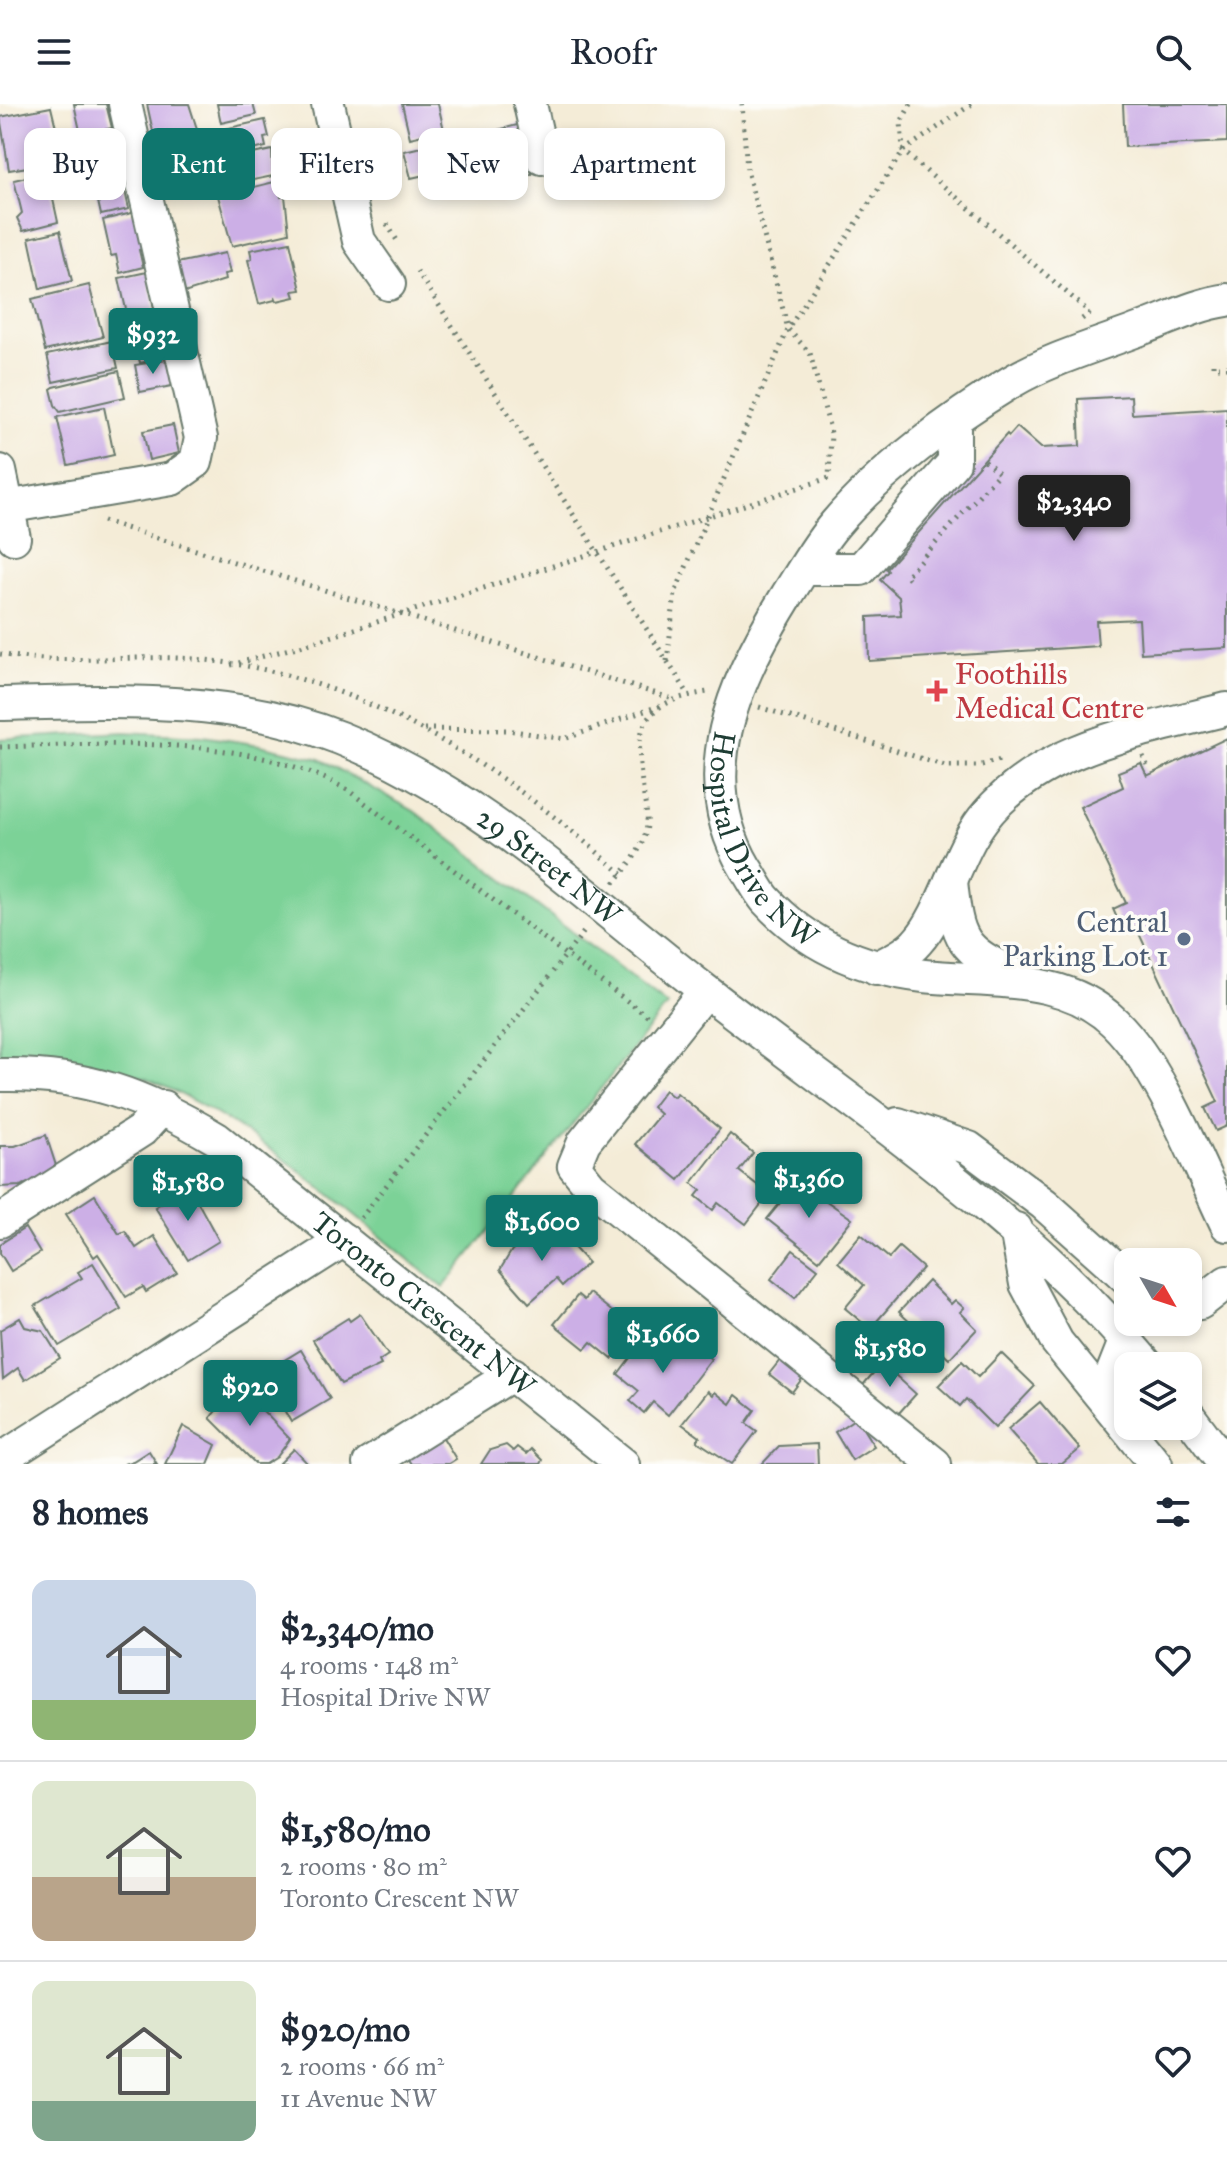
<!DOCTYPE html>
<meta charset="utf-8">
<style>
:root{--surface:#fff;--page:#f2f2f3;--text:#1f2937;--muted:#747a83;--line:#e0e1e3;--accent:#0f766e}
body{margin:0;font-family:"IM FELL Great Primer",serif;background:var(--page);color:var(--text);height:100vh;display:flex;flex-direction:column;font-size:30px;white-space:nowrap}
*{box-sizing:border-box;margin:0}
p{font-size:26px;color:var(--muted)}
.icon{flex:none;width:44px;height:44px;fill:none;stroke:currentColor;stroke-width:2;stroke-linecap:round;stroke-linejoin:round}
.map{position:relative;height:1360px;overflow:hidden}
.panel{display:flex;flex-direction:column;background:var(--surface);flex:1}
.panel>*{flex:none}
.guide{position:absolute;left:24px;top:24px;width:800px;height:72px;display:flex;gap:16px}
.needle{width:52px;rotate:129deg}
.fabs{position:absolute;left:1114px;top:1144px;display:grid;gap:16px}
.fabs a{display:grid;place-items:center;width:88px;height:88px;border-radius:16px;background:var(--surface);box-shadow:0 4px 12px #0003;font-size:40px}
.price{position:absolute;translate:-50% -68px;padding:0 18px;border-radius:8px;background:var(--accent);color:#fff;font-size:26px;line-height:52px;filter:drop-shadow(0 2px 4px #0008)}
.price::after{content:'';position:absolute;left:50%;top:48px;width:24px;height:18px;margin-left:-12px;background:inherit;clip-path:polygon(0 0,100% 0,50% 100%)}
.price.on{background:#222;color:#fff}
ul{padding:0;list-style:none}
li{display:flex;align-items:center;gap:24px;height:200px;padding:0 32px}
li+li{border-top:2px solid var(--line)}
li span{display:grid;place-items:center;flex:none;width:224px;height:160px;border-radius:16px;color:#555}
li>.icon{margin-inline-start:auto}
span .icon{width:96px;height:96px;fill:#fffc;stroke-width:1}
li b{font-size:34px}
h2{display:flex;justify-content:space-between;align-items:center;height:96px;padding:0 32px;font-size:34px}
.pill{padding:0 28px;border-radius:16px;background:var(--surface);box-shadow:0 4px 12px #0003;font-size:28px;line-height:72px}
.pill.on{background:var(--accent);color:#fff}
header{display:flex;justify-content:space-between;align-items:center;height:104px;padding:0 32px;background:var(--surface);font-size:36px;font-weight:600}
.map>svg:first-child{display:block}
.green{fill:#7bd297;stroke:#4d8866;stroke-width:2}
.building{fill:#ccafe6}
.lines{fill:none;stroke-linecap:round;stroke-linejoin:round}
.minor-casing{stroke:#6a7a6d;stroke-width:36}
.path{stroke:#6a7a6d;stroke-width:5;stroke-dasharray:2 6;stroke-linecap:butt}
.minor{stroke:#fff;stroke-width:32}
.health-dot{fill:#e0444e;stroke:#fdfcf7;stroke-width:3}
.service-dot{fill:#5c6f8a;stroke:#fdfcf7;stroke-width:3}
.labels{text-anchor:middle;dominant-baseline:central;stroke-width:7;stroke-linejoin:round;paint-order:stroke}
.health-label{font-size:30px;fill:#be3a42;stroke:#fdfcf7;text-anchor:start}
.street-label{font-size:30px;fill:#1f3d34;stroke:#fdfcf7}
.service-label{font-size:30px;fill:#4e5e75;stroke:#fdfcf7;text-anchor:end}
</style>
<header><svg class="icon" aria-label="menu" viewBox="0 0 24 24"><path d="M4 6h16M4 12h16M4 18h16"/></svg>Roofr<svg class="icon" aria-label="search" viewBox="0 0 24 24"><circle cx="10" cy="10" r="6"/><path d="M15 15l6 6"/></svg></header>
<div class="map">
<svg width="1227" height="1360" viewBox="0 0 1227 1360">
<rect width="100%" height="100%" fill="#fdfcf7"/>
<filter id="ink" filterUnits="userSpaceOnUse"><feTurbulence type="fractalNoise" baseFrequency=".0125" numOctaves="2"/><feDisplacementMap in="SourceGraphic" scale="16" xChannelSelector="R" yChannelSelector="G"/><feConvolveMatrix kernelMatrix="1 2 1 2 8 2 1 2 1" color-interpolation-filters="sRGB"/></filter>
<filter id="wash" filterUnits="userSpaceOnUse"><feTurbulence type="fractalNoise" baseFrequency=".006" numOctaves="4" result="noise"/><feDisplacementMap in="SourceGraphic" scale="32" xChannelSelector="R" yChannelSelector="G"/><feGaussianBlur stdDeviation="1.8" result="paint"/><feColorMatrix in="noise" values="0 0 0 0 0 0 0 0 0 0 0 0 0 0 0 0 0 1.4 0 .05"/><feComposite in="paint" operator="in"/></filter>
<g filter="url(#wash)">
<rect width="100%" height="100%" fill="#f4ecd7"/>
<path class="green" d="M124,628L202,632L260,641L320,655L414,707L667,901L443,1184C350,1109 227,992 109,963C73,954 37,952 0,952V635Z"/>
<g id="blocks">
<g class="building">
<polygon points="74,0 106,0 112,24 81,31"/>
<polygon points="147,0 189,0 198,28 155,37"/>
<polygon points="217,0 253,0 256,11 221,19"/>
<polygon points="402,0 438,0 444,26 410,34"/>
<polygon points="1123,0 1227,0 1227,38 1125,43"/>
<polygon points="51,3 64,57 9,66 0,13"/>
<polygon points="265,16 269,33 264,34 266,43 199,58 193,32"/>
<polygon points="521,20 532,70 505,77 494,27"/>
<polygon points="452,36 454,45 466,42 474,77 469,78 470,83 436,90 429,70 411,74 404,47"/>
<polygon points="272,46 273,72 206,86 200,61"/>
<polygon points="47,68 58,118 23,127 17,114 22,109 14,76"/>
<polygon points="278,77 281,93 285,92 289,129 232,142 218,92"/>
<polygon points="123,78 129,105 101,111 95,84"/>
<polygon points="136,108 145,144 139,146 143,163 120,169 116,151 111,152 103,116"/>
<polygon points="60,127 72,177 40,185 29,134"/>
<polygon points="290,138 301,186 293,187 295,193 277,197 275,192 275,196 259,200 248,156 252,155 250,146"/>
<polygon points="225,149 230,169 224,170 225,176 184,189 177,159"/>
<polygon points="147,168 158,222 131,228 119,174"/>
<polygon points="89,181 103,233 45,247 32,195"/>
<polygon points="160,226 167,253 140,259 134,233"/>
<polygon points="112,237 118,264 53,278 47,251"/>
<polygon points="167,256 172,282 140,288 135,261"/>
<polygon points="119,267 125,293 60,308 55,301 51,285 54,283"/>
<polygon points="1131,292 1132,310 1227,304 1227,544 1141,549 1139,515 1096,517 1098,542 869,557 868,513 901,511 899,493 880,476 888,467 886,465 1007,330 1009,332 1017,323 1041,344 1080,342 1078,295"/>
<polygon points="104,303 114,351 68,361 57,313"/>
<polygon points="173,321 179,349 149,356 143,327"/>
<polygon points="1227,634 1227,1022 1216,1027 1205,1004 1218,998 1136,823 1123,828 1113,805 1126,799 1080,703 1123,683 1118,668 1141,659 1147,672"/>
<polygon points="665,986 673,993 677,989 720,1025 679,1076 635,1040 660,1010 652,1003"/>
<polygon points="730,1030 753,1049 739,1067 769,1090 746,1120 718,1099 713,1106 696,1092 701,1086 692,1079"/>
<polygon points="46,1031 58,1068 20,1082 0,1083 0,1042 15,1042"/>
<polygon points="798,1077 852,1115 819,1156 767,1115"/>
<polygon points="189,1082 219,1137 188,1156 155,1103"/>
<polygon points="95,1091 119,1130 125,1127 136,1144 154,1132 177,1169 146,1188 143,1183 126,1193 98,1150 94,1153 66,1110"/>
<polygon points="551,1118 588,1159 562,1182 556,1175 529,1199 500,1166 512,1146 530,1137"/>
<polygon points="25,1124 40,1149 11,1167 0,1149 0,1140"/>
<polygon points="861,1130 889,1154 899,1143 923,1164 870,1225 845,1204 864,1181 838,1158"/>
<polygon points="793,1146 818,1165 795,1194 771,1175"/>
<polygon points="93,1159 121,1205 59,1242 35,1202 82,1174 78,1168"/>
<polygon points="928,1177 951,1200 955,1196 964,1204 960,1208 977,1225 949,1255 899,1208"/>
<polygon points="589,1189 635,1226 612,1255 591,1238 585,1245 554,1220 578,1191 584,1196"/>
<polygon points="360,1210 388,1251 379,1257 381,1261 341,1280 313,1236 348,1214 350,1217"/>
<polygon points="20,1214 25,1223 43,1227 60,1254 25,1276 18,1264 3,1275 0,1226"/>
<polygon points="683,1233 711,1255 668,1311 653,1298 644,1309 630,1297 639,1287 618,1270 643,1237 665,1255"/>
<polygon points="301,1246 330,1295 291,1318 263,1269"/>
<polygon points="1001,1249 1035,1282 995,1324 966,1295 960,1302 938,1282 962,1257 978,1273"/>
<polygon points="781,1255 804,1272 792,1288 769,1270"/>
<polygon points="882,1259 916,1290 898,1310 863,1281"/>
<polygon points="242,1285 290,1335 277,1353 266,1360 256,1360 210,1314 224,1297"/>
<polygon points="708,1287 713,1291 715,1288 730,1300 736,1291 755,1306 746,1319 757,1327 732,1360 697,1337 700,1333 682,1320"/>
<polygon points="1040,1298 1080,1345 1062,1360 1038,1360 1008,1325"/>
<polygon points="856,1314 874,1342 852,1356 835,1328"/>
<polygon points="183,1322 216,1341 208,1360 165,1360"/>
<polygon points="439,1327 456,1355 448,1360 411,1360 404,1349"/>
<polygon points="817,1340 818,1360 762,1360 779,1342"/>
<polygon points="506,1341 513,1347 517,1343 526,1350 531,1345 542,1356 540,1360 481,1360 490,1346"/>
<polygon points="294,1345 308,1360 279,1360"/>
<polygon points="149,1347 157,1360 124,1360 133,1357"/>
</g>
</g>
</g>
<g filter="url(#ink)">
<use href="#blocks" fill-opacity="0" stroke="#6a7a6d" stroke-width="2"/>
<g class="lines">
<g class="minor-casing">
<g id="minor">
<polyline points="328,0 359,137 389,180"/>
<polyline points="530,0 542,54"/>
<path id="s1" d="M1227,196C1194,201 1167,216 1135,227C1095,242 1048,256 1011,278C952,314 881,366 836,419C817,441 802,468 786,493C735,575 690,673 746,765C753,775 758,787 766,796C808,842 863,865 924,872C990,879 1064,869 1115,919C1162,965 1198,1061 1227,1121"/>
<polyline points="0,367 14,434"/>
<polyline points="0,404 172,375 196,358 201,334 125,0"/>
<polyline points="804,465 861,465 954,358 954,317"/>
<path id="s2" d="M0,600C115,597 231,591 340,634C477,688 588,795 702,884C857,1005 1021,1110 1148,1262"/>
<path d="M951,777C957,836 961,846 1016,871"/>
<path d="M876,864C890,857 907,850 917,838C944,809 956,750 983,715C1040,642 1142,627 1227,605"/>
<polyline points="705,887 584,1038 574,1062 591,1083 935,1360"/>
<path id="s3" d="M0,971C86,969 145,992 217,1035L623,1360"/>
<polyline points="898,1020 969,1044 1044,1100 1128,1175"/>
<polyline points="0,1117 142,1026 163,1003"/>
<polyline points="1016,1125 1026,1180 1057,1238 1156,1360"/>
<polyline points="1188,1200 1200,1199 1227,1178"/>
<polyline points="1103,1293 1126,1235"/>
<polyline points="1188,1311 1225,1360"/>
<polyline points="0,1356 344,1136"/>
<polyline points="369,1360 513,1270"/>
</g>
</g>
<g class="path">
<polyline points="911,0 901,18 903,47 1088,207"/>
<polyline points="387,120 398,138"/>
<polyline points="417,167 689,591"/>
<polyline points="1082,215 1094,206"/>
<polyline points="1213,260 1213,263 1227,263"/>
<polyline points="103,417 670,594"/>
<polyline points="909,475 906,472 999,369 982,354"/>
<path d="M0,550C64,562 130,550 194,555C358,568 503,663 622,770"/>
<polyline points="667,557 675,489 788,225 903,47 972,0"/>
<polyline points="231,561 311,539 829,374 831,329 810,249 788,225 747,66 742,0"/>
<polyline points="759,603 945,662 978,662 1004,655"/>
<polyline points="424,625 508,626 564,635 659,602"/>
<path d="M0,643C110,640 250,629 349,687L651,915"/>
<polyline points="1143,652 1148,663 1144,665"/>
<path d="M614,779C629,761 643,745 647,722C648,710 644,697 643,685C633,622 641,598 708,588"/>
<polyline points="361,1114 586,825"/>
</g>
<use href="#minor" class="minor"/>
</g>
</g>
<path class="health-dot" d="M933 575h8v8h8v8h-8v8h-8v-8h-8v-8h8z"/>
<circle class="service-dot" cx="1184" cy="835" r="8"/>
<g class="labels">
<g class="health-label">
<text x="955" y="570">Foothills<tspan x="955" dy="34">Medical Centre</tspan></text>
</g>
<g class="street-label">
<text stroke="none"><textPath href="#s1" startOffset="816">Hospital Drive NW</textPath></text>
<text stroke="none"><textPath href="#s2" startOffset="590">29 Street NW</textPath></text>
<text stroke="none"><textPath href="#s3" startOffset="494">Toronto Crescent NW</textPath></text>
</g>
<g class="service-label">
<text x="1168" y="818">Central<tspan x="1168" dy="34">Parking Lot 1</tspan></text>
</g>
</g>
</svg>
<div class="fabs">
<a><svg class="needle" viewBox="-14 -14 28 28"><path d="M0-13l5 13h-10z" fill="#e53935"/><path d="M0 13l5-13h-10z" fill="#747a83"/></svg></a>
<a><svg class="icon" aria-label="layers" viewBox="0 0 24 24"><path d="M12 4l9 5-9 5-9-5zM3 14l9 5 9-5"/></svg></a>
</div>
<b class="price" style="left:153px;top:272px">$932</b>
<b class="price on" style="left:1074px;top:439px">$2,340</b>
<b class="price" style="left:809px;top:1116px">$1,360</b>
<b class="price" style="left:188px;top:1119px">$1,580</b>
<b class="price" style="left:542px;top:1159px">$1,600</b>
<b class="price" style="left:663px;top:1271px">$1,660</b>
<b class="price" style="left:890px;top:1285px">$1,580</b>
<b class="price" style="left:250px;top:1324px">$920</b>
<div class="guide">
<a class="pill">Buy</a>
<a class="pill on">Rent</a>
<a class="pill">Filters</a>
<a class="pill">New</a>
<a class="pill">Apartment</a>
</div>
</div>
<section class="panel">
<h2>8 homes<svg class="icon" aria-label="filters" viewBox="0 0 24 24"><path d="M4 7h16M4 17h16"/><circle cx="9" cy="7" r="2"/><circle cx="15" cy="17" r="2"/></svg></h2>
<ul>
<li><span style="background:linear-gradient(#c9d6e8 75%,#8fb573 0)"><svg class="icon" aria-label="home" viewBox="0 0 24 24"><path d="M3 11l9-7 9 7M6 9v11h12V9"/></svg></span><div><b>$2,340/mo</b><p>4 rooms · 148 m²</p><p>Hospital Drive NW</p></div><svg class="icon" aria-label="heart" viewBox="0 0 24 24"><path d="M12 20l-8-8c-3-5 5-10 8-4 3-6 11-1 8 4z"/></svg></li>
<li><span style="background:linear-gradient(#dfe7d0 60%,#b9a48a 0)"><svg class="icon" aria-label="home" viewBox="0 0 24 24"><path d="M3 11l9-7 9 7M6 9v11h12V9"/></svg></span><div><b>$1,580/mo</b><p>2 rooms · 80 m²</p><p>Toronto Crescent NW</p></div><svg class="icon" aria-label="heart" viewBox="0 0 24 24"><path d="M12 20l-8-8c-3-5 5-10 8-4 3-6 11-1 8 4z"/></svg></li>
<li><span style="background:linear-gradient(#dfe7d0 75%,#7fa58c 0)"><svg class="icon" aria-label="home" viewBox="0 0 24 24"><path d="M3 11l9-7 9 7M6 9v11h12V9"/></svg></span><div><b>$920/mo</b><p>2 rooms · 66 m²</p><p>11 Avenue NW</p></div><svg class="icon" aria-label="heart" viewBox="0 0 24 24"><path d="M12 20l-8-8c-3-5 5-10 8-4 3-6 11-1 8 4z"/></svg></li>
</ul>
</section>
